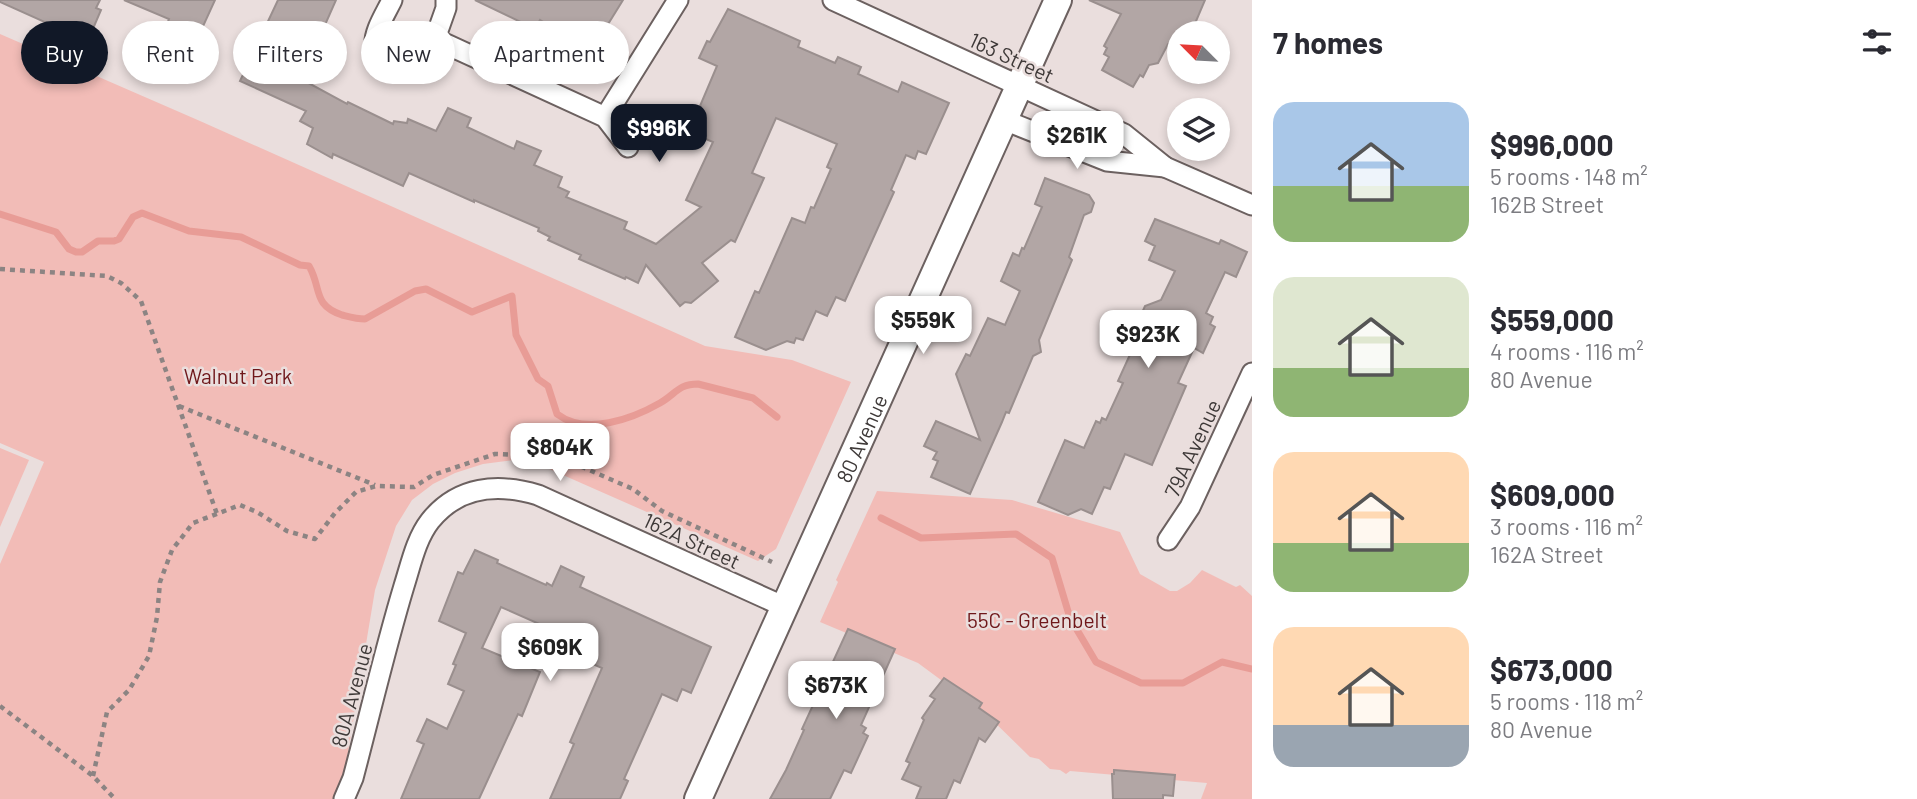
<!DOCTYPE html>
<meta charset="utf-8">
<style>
:root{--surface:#fff;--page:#f2f2f3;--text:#2b2b33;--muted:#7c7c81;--accent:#111827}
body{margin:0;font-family:Barlow,sans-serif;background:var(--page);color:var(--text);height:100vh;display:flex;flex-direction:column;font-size:26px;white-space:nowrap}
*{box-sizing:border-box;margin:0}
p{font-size:23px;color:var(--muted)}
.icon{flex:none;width:38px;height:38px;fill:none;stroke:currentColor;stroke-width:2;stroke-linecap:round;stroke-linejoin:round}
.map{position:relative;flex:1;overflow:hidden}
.details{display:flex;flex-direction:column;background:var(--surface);width:665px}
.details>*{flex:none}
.banner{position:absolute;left:21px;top:21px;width:665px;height:63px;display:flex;gap:14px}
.needle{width:46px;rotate:294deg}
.fabs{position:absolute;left:1167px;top:21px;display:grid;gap:14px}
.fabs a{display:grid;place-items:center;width:63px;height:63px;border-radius:50%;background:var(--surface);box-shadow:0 4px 10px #0003;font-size:35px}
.price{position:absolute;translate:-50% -60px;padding:0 16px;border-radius:14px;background:#fff;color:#222;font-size:23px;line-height:46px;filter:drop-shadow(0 2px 4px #0008)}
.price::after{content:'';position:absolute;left:50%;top:42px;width:21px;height:16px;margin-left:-10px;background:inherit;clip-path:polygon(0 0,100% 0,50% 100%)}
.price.on{background:var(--accent);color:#fff}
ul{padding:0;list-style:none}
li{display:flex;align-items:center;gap:21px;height:175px;padding:0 21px}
li span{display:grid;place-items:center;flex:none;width:196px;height:140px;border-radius:21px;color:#555}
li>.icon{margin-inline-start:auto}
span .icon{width:84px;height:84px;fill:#fffc;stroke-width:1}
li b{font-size:30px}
h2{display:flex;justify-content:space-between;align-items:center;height:84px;padding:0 21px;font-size:30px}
.tag{padding:0 24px;border-radius:32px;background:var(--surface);box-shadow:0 4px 10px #0003;font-size:24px;line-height:63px}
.tag.on{background:var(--accent);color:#fff}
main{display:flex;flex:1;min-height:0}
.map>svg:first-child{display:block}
.green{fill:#f2bcb7}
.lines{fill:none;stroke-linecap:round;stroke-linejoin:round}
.stream{stroke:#e89c96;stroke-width:7}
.building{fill:#b2a6a5;stroke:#9a8f8e;stroke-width:2}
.street-casing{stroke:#6c6160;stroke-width:23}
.secondary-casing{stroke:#6c6160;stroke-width:30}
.path{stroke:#8c8483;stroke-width:4.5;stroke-dasharray:5 5;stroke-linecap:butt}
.street{stroke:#fff;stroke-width:19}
.secondary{stroke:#fff;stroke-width:26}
.labels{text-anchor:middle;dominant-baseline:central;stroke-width:5;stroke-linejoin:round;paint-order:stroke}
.street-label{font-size:21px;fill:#3e3938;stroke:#eadedd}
.park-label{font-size:21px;fill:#6f171a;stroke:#eadedd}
</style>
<main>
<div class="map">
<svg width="1252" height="799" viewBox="0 0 1252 799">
<rect width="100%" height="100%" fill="#eadedd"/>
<g class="green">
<polygon points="0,34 200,121 705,346 792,360 851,382 776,549 758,561 538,464 514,460 483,464 455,473 433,484 412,500 396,526 375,590 345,770 333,799 0,799 0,564 44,462 0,443"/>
<polygon points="0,448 29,460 0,527"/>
<polygon points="877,491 1012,500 1120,532 1140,574 1170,591 1177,591 1190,583 1202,570 1236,587 1240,585 1252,596 1252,799 1201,799 1207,783 1070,771 1066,774 1060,770 1050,769 1039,759 1030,757 983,711 918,663 820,622 838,582 836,580"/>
</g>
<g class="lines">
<g class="stream">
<path d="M0,214L56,232L69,249L76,252H82L98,241H114L119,239L133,217L142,213L189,231L241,237L300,265L309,266C322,288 312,305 342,315C350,317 357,319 365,319L415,291L426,289L472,312L512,296L516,335L538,379L548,386L557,414C586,436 632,419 660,403C676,394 678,384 698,384L753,398L777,417"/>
<polyline points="881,518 921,538 1016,534 1052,558 1070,618 1096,662 1141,683 1183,683 1222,662 1252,669"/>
</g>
</g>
<g class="building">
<polygon points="0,0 100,0 96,8 101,10 86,45 65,36 67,34 55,28 56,27 0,2"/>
<polygon points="124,0 215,0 194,46 167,34 171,26 167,24 169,19"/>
<polygon points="278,0 336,0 301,79 347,104 348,102 393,124 394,121 407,123 408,119 436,131 448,108 471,118 467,127 514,149 517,141 541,151 534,165 562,177 558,187 569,192 566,197 627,222 624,229 656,244 701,207 686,200 713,142 694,134 702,116 697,113 717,66 699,58 707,41 710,42 728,9 800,41 798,47 835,63 838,57 861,67 858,74 898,92 902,82 949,103 926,154 918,151 915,159 906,155 891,190 894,192 845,301 836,297 827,316 816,311 803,340 796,338 794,343 787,341 766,350 735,337 755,291 759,293 792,218 805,223 811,207 814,208 831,169 827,167 837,144 776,118 752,173 764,178 735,242 731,240 702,263 718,281 691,303 685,302 680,306 646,265 638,283 626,277 625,279 579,259 581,255 548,240 550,237 538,231 539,228 474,200 474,202 409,173 403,186 333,154 332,158 307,144 313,128 300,121 306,111 240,81"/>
<polygon points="475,0 623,0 592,50 573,37 571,40 540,20 535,29"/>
<polygon points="1089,0 1205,0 1191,33 1180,33 1180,50 1168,44 1158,63 1149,65 1143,77 1140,75 1133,87 1102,70 1109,57 1104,54 1107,48 1104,46 1121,14"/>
<polygon points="1045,178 1089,195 1094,203 1091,212 1084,215 1069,257 1072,260 1039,340 1041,352 1033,356 1009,413 1006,412 1002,422 970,494 931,477 938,461 933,459 937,452 924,446 936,421 980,440 956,374 966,354 970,356 988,318 1005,325 1020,291 1001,281 1013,253 1019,256 1022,248 1024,249 1042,207 1035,204"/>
<polygon points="1155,219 1219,244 1221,240 1247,252 1236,277 1225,272 1206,313 1213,317 1210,324 1215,327 1203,353 1194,348 1178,383 1186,386 1152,465 1125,454 1110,489 1104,487 1092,514 1081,509 1068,515 1038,502 1065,440 1084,448 1096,421 1100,423 1102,418 1106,420 1123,383 1118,381 1143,326 1137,324 1145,306 1161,300 1175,271 1149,260 1155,246 1145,241"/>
<polygon points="475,550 498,560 497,563 546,585 547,583 552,586 561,566 584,577 580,587 711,647 691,693 682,689 677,701 662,694 624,779 628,781 620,799 550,799 574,744 570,742 602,668 547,644 553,630 501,607 482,648 540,672 522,716 518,714 479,799 401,799 424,744 417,741 427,719 447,729 464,691 448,684 456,665 453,664 466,633 439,621 458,572 463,574"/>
<polygon points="848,629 895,649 861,725 866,728 863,733 868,736 851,773 844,770 830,799 770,799 786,770 804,730 802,729"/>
<polygon points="944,678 982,703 979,708 999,722 985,742 979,738 960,783 954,780 946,799 916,799 921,787 902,779 910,763 906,761 924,720 922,718 935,699 930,696"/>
<polygon points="1114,770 1175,775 1173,796 1163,795 1163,799 1113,799 1112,774 1114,774"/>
</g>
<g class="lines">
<g class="street-casing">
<g id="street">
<path d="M392,0C386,13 373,32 375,46C378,62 402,71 416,65C426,61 430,48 435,39"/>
<polyline points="446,0 446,8 435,39 605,117 628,147"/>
<polyline points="833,0 1124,134 1165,167 1252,205"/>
<polyline points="605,117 678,0"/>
<polyline points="1004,120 1107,161 1165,167"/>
<polyline points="1168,540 1190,507 1252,373"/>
<path d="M344,799L353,778C370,714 385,649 404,586C411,564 416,539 430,521C458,486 498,483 538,495L785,607"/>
</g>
</g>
<g class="secondary-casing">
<g id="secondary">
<path id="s1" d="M698,799L1058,0"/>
</g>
</g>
<g class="path">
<polyline points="0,269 107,276 121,283 141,301 217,514"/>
<polyline points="179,406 375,485"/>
<polyline points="0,706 93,776 115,799"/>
<polyline points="93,776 107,712 129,690 149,656 157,617 160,582 172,550 193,523 240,505 257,512 287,531 315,539 335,513 356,492 376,486 414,487 433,475 495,454 544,456 566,460 633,489 662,511 772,562"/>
</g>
<use href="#street" class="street"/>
<use href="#secondary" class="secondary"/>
</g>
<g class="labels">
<g class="street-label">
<text transform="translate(1012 57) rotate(25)">163 Street</text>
<text stroke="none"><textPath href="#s1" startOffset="396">80 Avenue</textPath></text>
<text transform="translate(1192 448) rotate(-65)">79A Avenue</text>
<text transform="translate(692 540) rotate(25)">162A Street</text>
<text transform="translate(351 695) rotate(-75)">80A Avenue</text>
</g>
<g class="park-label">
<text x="238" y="375">Walnut Park</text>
<text x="1037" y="619">55C - Greenbelt</text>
</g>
</g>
</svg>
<div class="fabs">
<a><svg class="needle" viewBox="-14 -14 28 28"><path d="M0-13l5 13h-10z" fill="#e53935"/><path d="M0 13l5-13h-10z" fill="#7c7c81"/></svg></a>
<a><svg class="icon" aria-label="layers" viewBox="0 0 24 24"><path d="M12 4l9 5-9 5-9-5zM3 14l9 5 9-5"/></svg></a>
</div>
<b class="price on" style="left:659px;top:164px">$996K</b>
<b class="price" style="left:1077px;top:171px">$261K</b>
<b class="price" style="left:923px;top:356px">$559K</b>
<b class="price" style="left:1148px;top:370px">$923K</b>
<b class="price" style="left:560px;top:483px">$804K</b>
<b class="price" style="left:550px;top:683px">$609K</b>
<b class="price" style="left:836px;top:721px">$673K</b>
<div class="banner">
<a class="tag on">Buy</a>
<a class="tag">Rent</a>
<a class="tag">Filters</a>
<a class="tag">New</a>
<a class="tag">Apartment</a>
</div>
</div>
<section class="details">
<h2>7 homes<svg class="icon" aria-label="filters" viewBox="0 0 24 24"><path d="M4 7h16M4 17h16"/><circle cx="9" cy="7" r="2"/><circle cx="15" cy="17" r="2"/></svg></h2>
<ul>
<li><span style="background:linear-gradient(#a9c7e8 60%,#8fb573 0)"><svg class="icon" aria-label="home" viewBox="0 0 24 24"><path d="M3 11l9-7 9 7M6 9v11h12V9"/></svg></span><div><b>$996,000</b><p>5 rooms · 148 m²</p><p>162B Street</p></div></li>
<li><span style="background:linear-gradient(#dfe7d0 65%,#8fb573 0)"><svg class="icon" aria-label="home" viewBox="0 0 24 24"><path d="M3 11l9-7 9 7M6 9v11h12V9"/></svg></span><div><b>$559,000</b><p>4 rooms · 116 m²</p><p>80 Avenue</p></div></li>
<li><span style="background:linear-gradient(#ffd9b3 65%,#8fb573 0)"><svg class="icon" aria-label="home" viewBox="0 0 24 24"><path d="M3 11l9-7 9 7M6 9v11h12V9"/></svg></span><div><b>$609,000</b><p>3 rooms · 116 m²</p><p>162A Street</p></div></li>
<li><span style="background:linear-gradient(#ffd9b3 70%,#9aa5b1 0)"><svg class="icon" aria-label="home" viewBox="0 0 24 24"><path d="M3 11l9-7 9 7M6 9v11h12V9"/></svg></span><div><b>$673,000</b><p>5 rooms · 118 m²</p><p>80 Avenue</p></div></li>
</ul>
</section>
</main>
